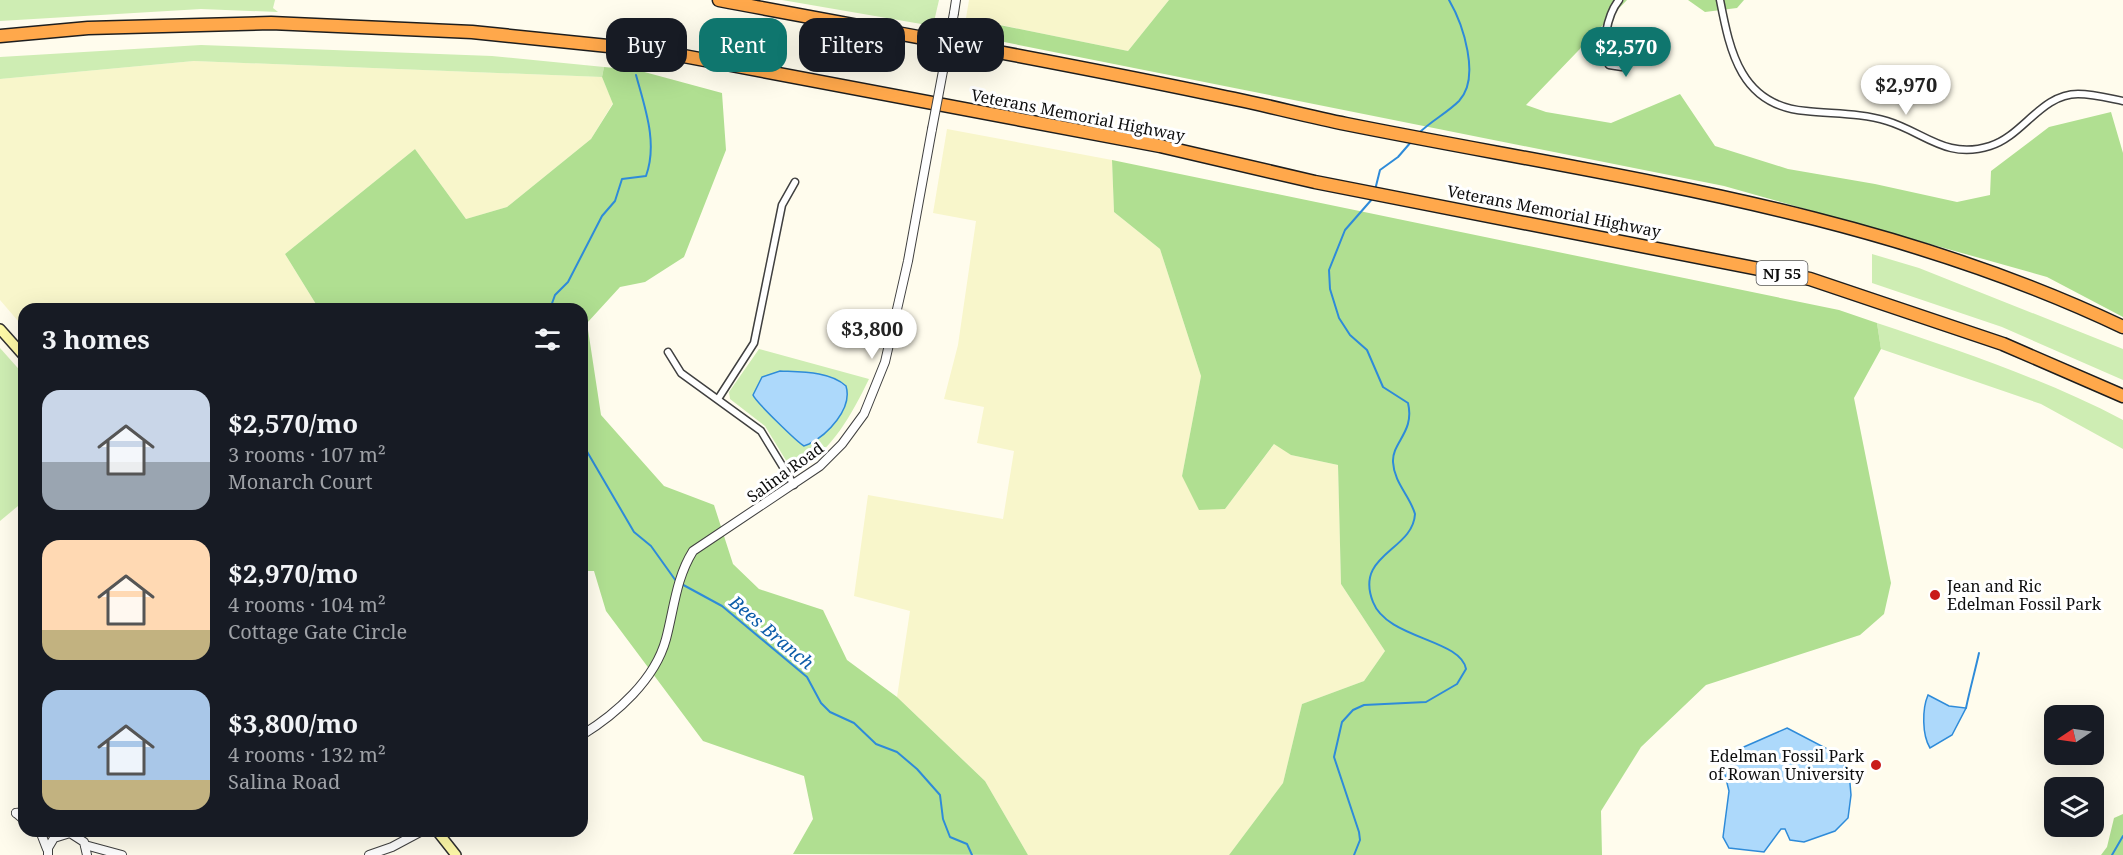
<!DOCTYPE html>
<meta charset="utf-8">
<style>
:root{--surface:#171b24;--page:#242831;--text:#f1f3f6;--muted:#9ea1a6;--accent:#0f766e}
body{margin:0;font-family:"Noto Serif",serif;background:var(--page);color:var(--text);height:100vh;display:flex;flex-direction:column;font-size:22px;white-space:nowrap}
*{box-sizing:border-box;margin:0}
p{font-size:20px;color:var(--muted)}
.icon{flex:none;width:33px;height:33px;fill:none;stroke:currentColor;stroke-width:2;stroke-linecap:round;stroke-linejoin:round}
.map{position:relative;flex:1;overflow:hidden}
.sheet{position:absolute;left:18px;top:303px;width:570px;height:534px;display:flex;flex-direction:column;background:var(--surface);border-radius:18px;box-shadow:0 6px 24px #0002}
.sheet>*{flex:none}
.top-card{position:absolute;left:606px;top:18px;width:570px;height:54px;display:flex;gap:12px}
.needle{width:39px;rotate:257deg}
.buttons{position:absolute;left:2044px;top:705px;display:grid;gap:12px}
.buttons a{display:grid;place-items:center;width:60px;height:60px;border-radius:12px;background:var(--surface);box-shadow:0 6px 24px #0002;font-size:30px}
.price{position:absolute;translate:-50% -51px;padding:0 14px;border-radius:21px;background:#fff;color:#222;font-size:20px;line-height:39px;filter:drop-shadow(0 2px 3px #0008)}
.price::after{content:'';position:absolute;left:50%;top:36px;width:18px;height:14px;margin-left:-9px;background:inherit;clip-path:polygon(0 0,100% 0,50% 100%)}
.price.active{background:var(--accent);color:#fff}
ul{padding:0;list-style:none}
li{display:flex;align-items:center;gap:18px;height:150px;padding:0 24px}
li span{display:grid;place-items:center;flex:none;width:168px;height:120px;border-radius:18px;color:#555}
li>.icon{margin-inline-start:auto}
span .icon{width:72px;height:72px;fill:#fffc;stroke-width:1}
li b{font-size:26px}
h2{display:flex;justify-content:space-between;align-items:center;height:72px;padding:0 24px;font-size:26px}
.tag{padding:0 21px;border-radius:18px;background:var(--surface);box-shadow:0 6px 24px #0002;font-size:21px;line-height:54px}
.tag.active{background:var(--accent);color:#fff}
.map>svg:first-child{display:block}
.farmland{fill:#f8f6cb}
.green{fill:#ceedb3}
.forest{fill:#b0df91}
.water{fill:#add9fb;stroke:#2e8bd9;stroke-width:1.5}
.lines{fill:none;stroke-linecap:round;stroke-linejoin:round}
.stream{stroke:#2e8bd9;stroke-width:2}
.minor-casing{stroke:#404040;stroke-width:9}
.tertiary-casing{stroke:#404040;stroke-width:10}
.secondary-casing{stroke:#2f2f2f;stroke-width:12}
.motorway-casing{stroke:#1e1e1e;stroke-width:15}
.minor{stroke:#fff;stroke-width:6}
.tertiary{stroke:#fff;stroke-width:8}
.secondary{stroke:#fffaa8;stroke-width:9}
.motorway{stroke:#ffa84b;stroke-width:12}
.tertiary-bridge-casing{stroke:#404040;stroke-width:10;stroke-linecap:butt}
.tertiary-bridge{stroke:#fff;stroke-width:8}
.poi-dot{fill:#c91b19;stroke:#fff;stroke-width:2}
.labels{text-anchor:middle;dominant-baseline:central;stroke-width:6;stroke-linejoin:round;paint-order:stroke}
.shield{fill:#fff;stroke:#565656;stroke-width:1.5}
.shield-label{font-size:15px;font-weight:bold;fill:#0d0d0d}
.street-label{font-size:16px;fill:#0d0d0d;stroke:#fff}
.poi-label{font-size:16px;fill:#0d0d0d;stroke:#fff;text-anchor:start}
.water-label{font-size:18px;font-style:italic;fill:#0c5ca9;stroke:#fff}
</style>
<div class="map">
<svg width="2123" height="855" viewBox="0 0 2123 855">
<rect width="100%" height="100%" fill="#fffced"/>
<g class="farmland">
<polygon points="969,0 1169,0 1128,51 966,18"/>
<polygon points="194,61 602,77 613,103 591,139 507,207 466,219 415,149 285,254 319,309 24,309 24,328 0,300 0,79"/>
<polygon points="947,129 1112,160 1114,212 1160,249 1201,376 1182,476 1225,509 1275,443 1291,455 1338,465 1341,584 1385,651 1364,681 1302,704 1283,783 1229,855 1028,855 985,781 897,697 910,611 854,596 868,495 1003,519 1014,451 977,443 984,407 944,399 958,345 976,221 933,213"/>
</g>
<g class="green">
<polygon points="0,0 275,0 273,8 278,12 201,9 0,21"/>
<polygon points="782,0 939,0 933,26"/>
<polygon points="201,45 492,56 604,67 602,77 194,61 0,79 0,57"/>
<polygon points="1872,254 1919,268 2123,349 2123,380 2002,327 1872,283"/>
<path d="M1877,323C1960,351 2045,379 2123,420V449L2041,404L1881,349Z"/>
<polygon points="0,348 24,375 24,501 0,521"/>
<path d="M759,349L869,379C852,414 832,451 797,471L790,467L765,426L730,399L729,392Z"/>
</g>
<g class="forest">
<polygon points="1169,0 1627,0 1526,105 1546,112 1611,123 1680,94 1715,146 1788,169 1875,184 1957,202 1990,195 1991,171 2049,127 2111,112 2123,153 2123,317 2047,277 1724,186 964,34 975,20 1128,51"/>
<polygon points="1688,0 1744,0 1737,8 1705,12"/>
<polygon points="604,67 637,70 722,93 726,150 684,257 645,282 620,287 587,323 601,415 664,486 714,505 733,564 759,589 823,610 847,660 897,697 985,781 1028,855 793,854 813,819 804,776 703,741 606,611 594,571 582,571 582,309 319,309 285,254 415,149 466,219 507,207 591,139 613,104 602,77"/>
<polygon points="1112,160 1839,310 1877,323 1881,349 1854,398 1891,583 1884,614 1860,635 1706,685 1641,747 1601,811 1602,855 1229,855 1283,783 1302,704 1364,681 1385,651 1341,584 1338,465 1291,455 1274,444 1225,509 1199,510 1182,476 1201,376 1160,249 1114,212"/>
<polygon points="2123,814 2123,855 2101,855 2107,847 2114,818"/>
</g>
<g class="water">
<path d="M780,371C800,372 830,371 846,386C853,409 827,435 809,444L804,446C797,442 755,401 753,395L762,377Z"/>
<path d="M1928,695L1949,706L1966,708L1952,735L1930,748C1922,735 1922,709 1928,695Z"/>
<polygon points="1787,728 1837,754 1849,772 1851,795 1848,818 1835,831 1804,842 1790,840 1785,829 1781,829 1764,852 1729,848 1723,837 1729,791 1722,763 1737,750"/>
</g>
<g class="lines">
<g class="stream">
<path d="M1419,133C1431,121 1447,113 1459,101C1481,78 1463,24 1449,0"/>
<polyline points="1375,190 1380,170 1398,157 1411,142"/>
<path d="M550,309L555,295L568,282L602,216L615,201L622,179L646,176C658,143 645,108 636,75"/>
<polyline points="582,443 634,532 651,546 676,581 722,606 807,677 821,703 830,712 854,723 876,744 897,752 917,769 940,795 943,819 950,837 967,844 972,855"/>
<path d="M1966,708C1970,689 1975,671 1979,653"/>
<path d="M1354,855L1360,840L1359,832L1334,757L1342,722L1353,710L1364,705L1426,702L1457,684L1466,669C1461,639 1387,639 1373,602C1354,554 1413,551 1415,514C1410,496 1394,483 1393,462C1392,442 1415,432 1408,403L1383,387L1367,350L1350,335L1339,318L1330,289L1329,270L1345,230L1373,198"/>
<polyline points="2112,855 2123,836"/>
</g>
<g class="minor-casing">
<g id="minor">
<path d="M1720,0C1730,52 1741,106 1806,111C1833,114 1861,113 1887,121C1924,132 1946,160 1990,146C2023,136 2041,94 2078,94C2093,94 2108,98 2123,101"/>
<path d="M1608,32L1628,50V61L1622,67L1609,65C1599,50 1608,13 1619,0"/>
<polyline points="668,352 681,373 761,431 794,485"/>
<polyline points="718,399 754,343 782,205 795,182"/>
</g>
</g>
<g class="tertiary-casing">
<g id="tertiary">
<polyline points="954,13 956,0"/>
<path d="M582,735C616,714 655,680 666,639C674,609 676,578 693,551L820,466L842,444L864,414L885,362L908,261L932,129"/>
<polyline points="16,813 24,820"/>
<polyline points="16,813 24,812"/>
<polyline points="40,831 47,849"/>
<polyline points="85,845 122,855"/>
<polyline points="48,855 48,848 54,838 70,833 84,842 87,855"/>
<polyline points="369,855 392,847 422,831"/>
</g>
</g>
<g class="secondary-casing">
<g id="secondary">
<polyline points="0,329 24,356"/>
<polyline points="437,831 456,855"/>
</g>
</g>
<g class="motorway-casing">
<g id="motorway">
<path d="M719,0C888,32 1057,61 1225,97C1266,105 1306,116 1346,124C1611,177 1875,209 2123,327"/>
<polyline points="0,36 88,28 271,23 472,32 657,51 1160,146 1315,182 1810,279 2003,344 2123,396"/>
</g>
</g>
<use href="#minor" class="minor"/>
<use href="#tertiary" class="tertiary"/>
<use href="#secondary" class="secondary"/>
<use href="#motorway" class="motorway"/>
<g class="tertiary-bridge-casing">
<polyline id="tertiary-bridge" points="932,129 954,13"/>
</g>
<use href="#tertiary-bridge" class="tertiary-bridge"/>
</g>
<g class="poi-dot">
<circle cx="1935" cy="595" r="6"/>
<circle cx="1876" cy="765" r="6"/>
</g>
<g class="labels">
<rect class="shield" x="1756.5" y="261" width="51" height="24" rx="4.5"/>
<g class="shield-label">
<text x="1782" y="273">NJ 55</text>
</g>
<g class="street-label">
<text transform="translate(1078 115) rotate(11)">Veterans Memorial Highway</text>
<text transform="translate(1554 211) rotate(11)">Veterans Memorial Highway</text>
<text transform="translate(785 472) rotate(-36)">Salina Road</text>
</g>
<g class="poi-label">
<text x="1947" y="586">Jean and Ric<tspan x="1947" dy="18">Edelman Fossil Park</tspan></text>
<text x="1864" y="756" text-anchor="end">Edelman Fossil Park<tspan x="1864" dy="18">of Rowan University</tspan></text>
</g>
<g class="water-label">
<text transform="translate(772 632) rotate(40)">Bees Branch</text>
</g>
</g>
</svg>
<div class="buttons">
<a><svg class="needle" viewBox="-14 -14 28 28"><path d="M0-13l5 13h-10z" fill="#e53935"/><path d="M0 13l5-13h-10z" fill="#9ea1a6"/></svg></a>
<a><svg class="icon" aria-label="layers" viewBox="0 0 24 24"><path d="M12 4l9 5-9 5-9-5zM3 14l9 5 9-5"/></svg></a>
</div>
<b class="price active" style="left:1626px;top:78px">$2,570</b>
<b class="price" style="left:1906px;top:116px">$2,970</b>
<b class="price" style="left:872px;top:360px">$3,800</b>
<div class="top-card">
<a class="tag">Buy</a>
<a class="tag active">Rent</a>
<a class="tag">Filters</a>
<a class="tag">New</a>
</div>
<section class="sheet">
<h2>3 homes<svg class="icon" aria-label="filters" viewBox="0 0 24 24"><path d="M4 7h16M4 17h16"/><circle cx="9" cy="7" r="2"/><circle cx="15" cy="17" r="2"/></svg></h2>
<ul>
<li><span style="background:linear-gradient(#c9d6e8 60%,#9aa5b1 0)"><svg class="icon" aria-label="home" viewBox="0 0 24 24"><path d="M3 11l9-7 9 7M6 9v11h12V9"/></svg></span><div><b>$2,570/mo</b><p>3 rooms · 107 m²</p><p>Monarch Court</p></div></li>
<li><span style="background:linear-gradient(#ffd9b3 75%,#c2b280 0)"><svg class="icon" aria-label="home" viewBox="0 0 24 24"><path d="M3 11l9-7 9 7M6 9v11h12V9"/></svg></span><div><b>$2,970/mo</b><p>4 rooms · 104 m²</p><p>Cottage Gate Circle</p></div></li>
<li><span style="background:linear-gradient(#a9c7e8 75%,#c2b280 0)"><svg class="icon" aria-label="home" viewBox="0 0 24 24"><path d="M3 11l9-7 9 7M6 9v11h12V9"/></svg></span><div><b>$3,800/mo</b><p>4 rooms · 132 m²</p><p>Salina Road</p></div></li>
</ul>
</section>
</div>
